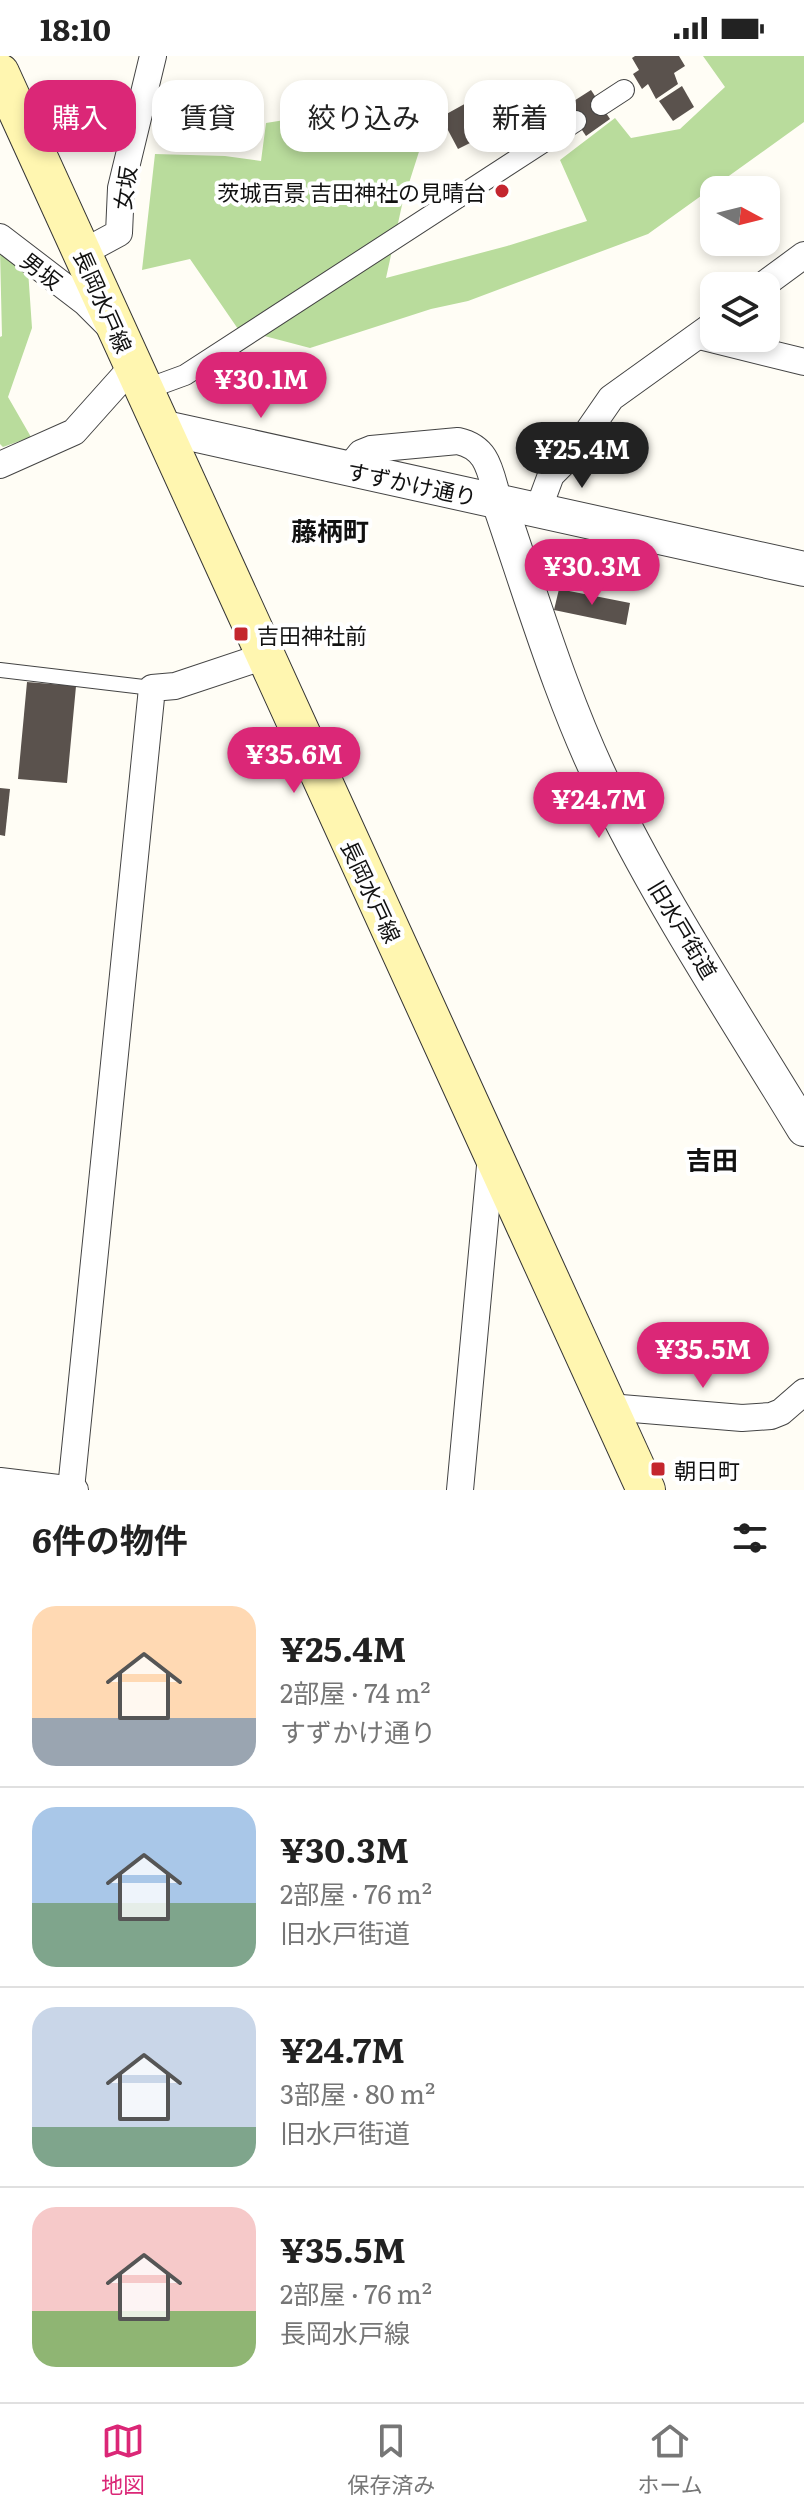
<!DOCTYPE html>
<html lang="ja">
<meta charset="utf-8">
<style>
:root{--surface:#fff;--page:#f2f2f2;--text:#222;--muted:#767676;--line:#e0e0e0;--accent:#db2777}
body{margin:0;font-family:Literata,"Noto Sans JP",serif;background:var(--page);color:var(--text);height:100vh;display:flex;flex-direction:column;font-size:30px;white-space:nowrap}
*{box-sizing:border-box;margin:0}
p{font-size:26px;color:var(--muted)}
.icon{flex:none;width:44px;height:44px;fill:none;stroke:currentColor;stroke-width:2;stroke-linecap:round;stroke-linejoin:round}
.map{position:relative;height:1434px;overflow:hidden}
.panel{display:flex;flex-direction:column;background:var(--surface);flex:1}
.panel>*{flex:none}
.top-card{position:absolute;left:24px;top:24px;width:756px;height:72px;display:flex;gap:16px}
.needle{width:52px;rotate:97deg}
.controls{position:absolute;left:700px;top:120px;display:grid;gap:16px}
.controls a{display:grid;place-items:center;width:80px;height:80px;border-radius:16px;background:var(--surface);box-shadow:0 4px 12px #0003;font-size:40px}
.price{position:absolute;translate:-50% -68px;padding:0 18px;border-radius:28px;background:var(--accent);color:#fff;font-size:26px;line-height:52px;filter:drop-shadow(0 2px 4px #0008)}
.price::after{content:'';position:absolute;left:50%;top:48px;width:24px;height:18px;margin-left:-12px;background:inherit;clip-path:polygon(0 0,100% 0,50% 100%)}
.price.on{background:#222;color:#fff}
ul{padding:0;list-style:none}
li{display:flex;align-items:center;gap:24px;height:200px;padding:0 32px}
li+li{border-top:2px solid var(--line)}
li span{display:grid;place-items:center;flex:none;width:224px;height:160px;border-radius:24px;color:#555}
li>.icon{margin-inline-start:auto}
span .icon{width:96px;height:96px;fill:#fffc;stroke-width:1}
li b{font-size:34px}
h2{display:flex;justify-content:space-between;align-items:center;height:96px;padding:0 32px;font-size:34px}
.chip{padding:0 28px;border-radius:24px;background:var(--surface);box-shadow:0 4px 12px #0003;font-size:28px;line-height:72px}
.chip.on{background:var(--accent);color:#fff}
.status{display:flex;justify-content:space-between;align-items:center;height:56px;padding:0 40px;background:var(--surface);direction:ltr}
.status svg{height:22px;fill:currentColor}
.menu{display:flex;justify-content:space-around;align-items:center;height:112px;border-top:2px solid var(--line);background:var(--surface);font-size:22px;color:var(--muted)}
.menu a{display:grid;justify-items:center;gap:4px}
.menu .on{color:var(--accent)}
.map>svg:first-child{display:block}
.forest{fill:#b9dc9c}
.building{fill:#5a524d}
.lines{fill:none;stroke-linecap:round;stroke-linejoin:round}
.service-casing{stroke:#444;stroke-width:16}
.pedestrian-casing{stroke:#444;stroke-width:22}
.minor-casing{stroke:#444;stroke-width:28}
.tertiary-casing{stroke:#444;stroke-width:36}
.secondary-casing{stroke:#333;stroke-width:40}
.service{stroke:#fff;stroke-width:14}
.pedestrian{stroke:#fff;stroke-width:20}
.minor{stroke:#fff;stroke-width:26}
.tertiary{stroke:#fff;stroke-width:34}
.secondary{stroke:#fff6b0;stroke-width:38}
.poi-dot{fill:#c4262e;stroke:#fff;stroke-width:3}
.labels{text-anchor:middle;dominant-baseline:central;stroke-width:8;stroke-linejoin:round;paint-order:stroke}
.street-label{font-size:22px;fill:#111;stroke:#fff}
.poi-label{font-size:22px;fill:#111;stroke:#fff;text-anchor:start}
.quarter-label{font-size:26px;font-weight:bold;fill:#111;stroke:#fff}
</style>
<div class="status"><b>18:10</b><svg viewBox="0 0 49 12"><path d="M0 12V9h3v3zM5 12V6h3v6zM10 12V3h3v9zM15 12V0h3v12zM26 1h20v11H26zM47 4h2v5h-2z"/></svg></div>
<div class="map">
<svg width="804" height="1434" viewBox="0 0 804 1434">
<rect width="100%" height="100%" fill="#fffdf5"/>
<g class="forest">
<polygon points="703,0 804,0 804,66 648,178 468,245 431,253 310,292 238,273 190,203 142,214 155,98 225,100 261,105 266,67 359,52 431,58 402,149 386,222 507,190 587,165 560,104 615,62 631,82 680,73 725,31"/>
<polygon points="0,194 28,214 32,272 8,341 31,381 3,391 0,388 0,281 2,280"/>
</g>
<g class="building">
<polygon points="635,0 679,0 685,10 674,17 678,28 656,43 648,28 642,33 633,18 639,14 632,2"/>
<polygon points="508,24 534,71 526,75 517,75 499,85 494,75 458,93 441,61"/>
<polygon points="682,30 694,51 673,65 659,45"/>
<polygon points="591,34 610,63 586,80 566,50"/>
<polygon points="552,489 585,496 578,529 544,522"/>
<polygon points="559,533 630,547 626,569 554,554"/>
<polygon points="27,626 76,630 67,727 18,723"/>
<polygon points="0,732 10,733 5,780 0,779"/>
</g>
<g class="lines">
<g class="service-casing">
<polyline id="service" points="0,614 152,632"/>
</g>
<g class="pedestrian-casing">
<g id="pedestrian">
<polyline points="601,49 624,34"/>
<polyline points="144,334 185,319 576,65"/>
</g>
</g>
<g class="minor-casing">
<g id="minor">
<polyline points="0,181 86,247 107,268"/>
<polyline points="82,197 119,177 121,132 153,0"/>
<polyline points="762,230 804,199"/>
<polyline points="699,280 804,306"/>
<polyline points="0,409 74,376 133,310"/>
<path d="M348,413L361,397L371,393L458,385C490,392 490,418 499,446"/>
<polyline points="538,454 551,419 573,397 611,342 714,268"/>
<polyline points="609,1351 742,1362 771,1360 781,1356 804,1336"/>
<polyline points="0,1425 75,1434"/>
<polyline points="71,1433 152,632 175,630 265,600"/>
<polyline points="460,1434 491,1099"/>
</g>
</g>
<g class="tertiary-casing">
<g id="tertiary">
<polyline points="161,371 804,513"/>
<path d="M499,446C533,545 563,648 610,742C667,857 738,964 804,1073"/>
</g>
</g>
<g class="secondary-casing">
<polyline id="secondary" points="0,17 646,1434"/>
</g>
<use href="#service" class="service"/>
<use href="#pedestrian" class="pedestrian"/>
<use href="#minor" class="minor"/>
<use href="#tertiary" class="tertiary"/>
<use href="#secondary" class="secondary"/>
</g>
<g class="poi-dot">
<circle cx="502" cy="135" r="8"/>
<rect x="233" y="570" width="16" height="16" rx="4"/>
<rect x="650" y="1405" width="16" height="16" rx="4"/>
</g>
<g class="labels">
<g class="street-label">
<text transform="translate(124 132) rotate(-82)">女坂</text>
<text transform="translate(42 214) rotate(38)">男坂</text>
<text transform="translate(104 245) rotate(66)">長岡水戸線</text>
<text transform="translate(412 427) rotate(12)">すずかけ通り</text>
<text transform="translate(372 835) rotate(65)">長岡水戸線</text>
<text transform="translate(684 873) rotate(59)">旧水戸街道</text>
</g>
<g class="poi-label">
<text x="486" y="135" text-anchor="end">茨城百景 吉田神社の見晴台</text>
<text x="257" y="578">吉田神社前</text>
<text x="674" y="1413">朝日町</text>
</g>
<g class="quarter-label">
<text x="330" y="473">藤柄町</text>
<text x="712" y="1102">吉田</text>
</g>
</g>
</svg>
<div class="controls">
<a><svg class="needle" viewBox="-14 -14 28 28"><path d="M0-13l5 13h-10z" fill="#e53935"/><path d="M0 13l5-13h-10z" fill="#767676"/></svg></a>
<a><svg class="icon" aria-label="layers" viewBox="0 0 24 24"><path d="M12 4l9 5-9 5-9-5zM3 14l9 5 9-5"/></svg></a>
</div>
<b class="price" style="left:261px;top:364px">¥30.1M</b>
<b class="price on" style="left:582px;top:434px">¥25.4M</b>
<b class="price" style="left:592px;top:551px">¥30.3M</b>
<b class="price" style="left:294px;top:739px">¥35.6M</b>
<b class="price" style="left:599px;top:784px">¥24.7M</b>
<b class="price" style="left:703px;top:1334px">¥35.5M</b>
<div class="top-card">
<a class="chip on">購入</a>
<a class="chip">賃貸</a>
<a class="chip">絞り込み</a>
<a class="chip">新着</a>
</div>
</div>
<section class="panel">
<h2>6件の物件<svg class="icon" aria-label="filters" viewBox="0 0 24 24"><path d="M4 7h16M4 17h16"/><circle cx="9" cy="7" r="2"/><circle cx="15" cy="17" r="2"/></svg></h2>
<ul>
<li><span style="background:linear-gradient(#ffd9b3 70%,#9aa5b1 0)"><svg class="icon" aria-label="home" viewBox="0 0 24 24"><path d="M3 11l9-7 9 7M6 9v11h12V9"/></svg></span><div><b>¥25.4M</b><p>2部屋 · 74 m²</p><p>すずかけ通り</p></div></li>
<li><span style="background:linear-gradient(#a9c7e8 60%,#7fa58c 0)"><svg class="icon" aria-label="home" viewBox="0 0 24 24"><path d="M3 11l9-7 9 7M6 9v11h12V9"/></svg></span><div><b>¥30.3M</b><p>2部屋 · 76 m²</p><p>旧水戸街道</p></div></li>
<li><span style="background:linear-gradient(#c9d6e8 75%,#7fa58c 0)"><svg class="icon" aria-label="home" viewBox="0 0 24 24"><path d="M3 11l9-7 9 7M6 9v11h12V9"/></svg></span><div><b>¥24.7M</b><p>3部屋 · 80 m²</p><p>旧水戸街道</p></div></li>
<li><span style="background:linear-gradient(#f6c9c9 65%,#8fb573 0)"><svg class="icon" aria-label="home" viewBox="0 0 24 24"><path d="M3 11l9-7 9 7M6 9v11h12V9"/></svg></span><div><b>¥35.5M</b><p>2部屋 · 76 m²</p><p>長岡水戸線</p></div></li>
</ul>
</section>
<nav class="menu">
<a class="on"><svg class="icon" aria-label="map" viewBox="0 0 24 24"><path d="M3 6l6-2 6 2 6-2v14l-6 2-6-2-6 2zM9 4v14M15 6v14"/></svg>地図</a>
<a><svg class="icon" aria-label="saved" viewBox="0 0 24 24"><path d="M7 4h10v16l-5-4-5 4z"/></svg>保存済み</a>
<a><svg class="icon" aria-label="home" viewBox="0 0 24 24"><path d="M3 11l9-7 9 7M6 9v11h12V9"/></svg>ホーム</a>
</nav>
